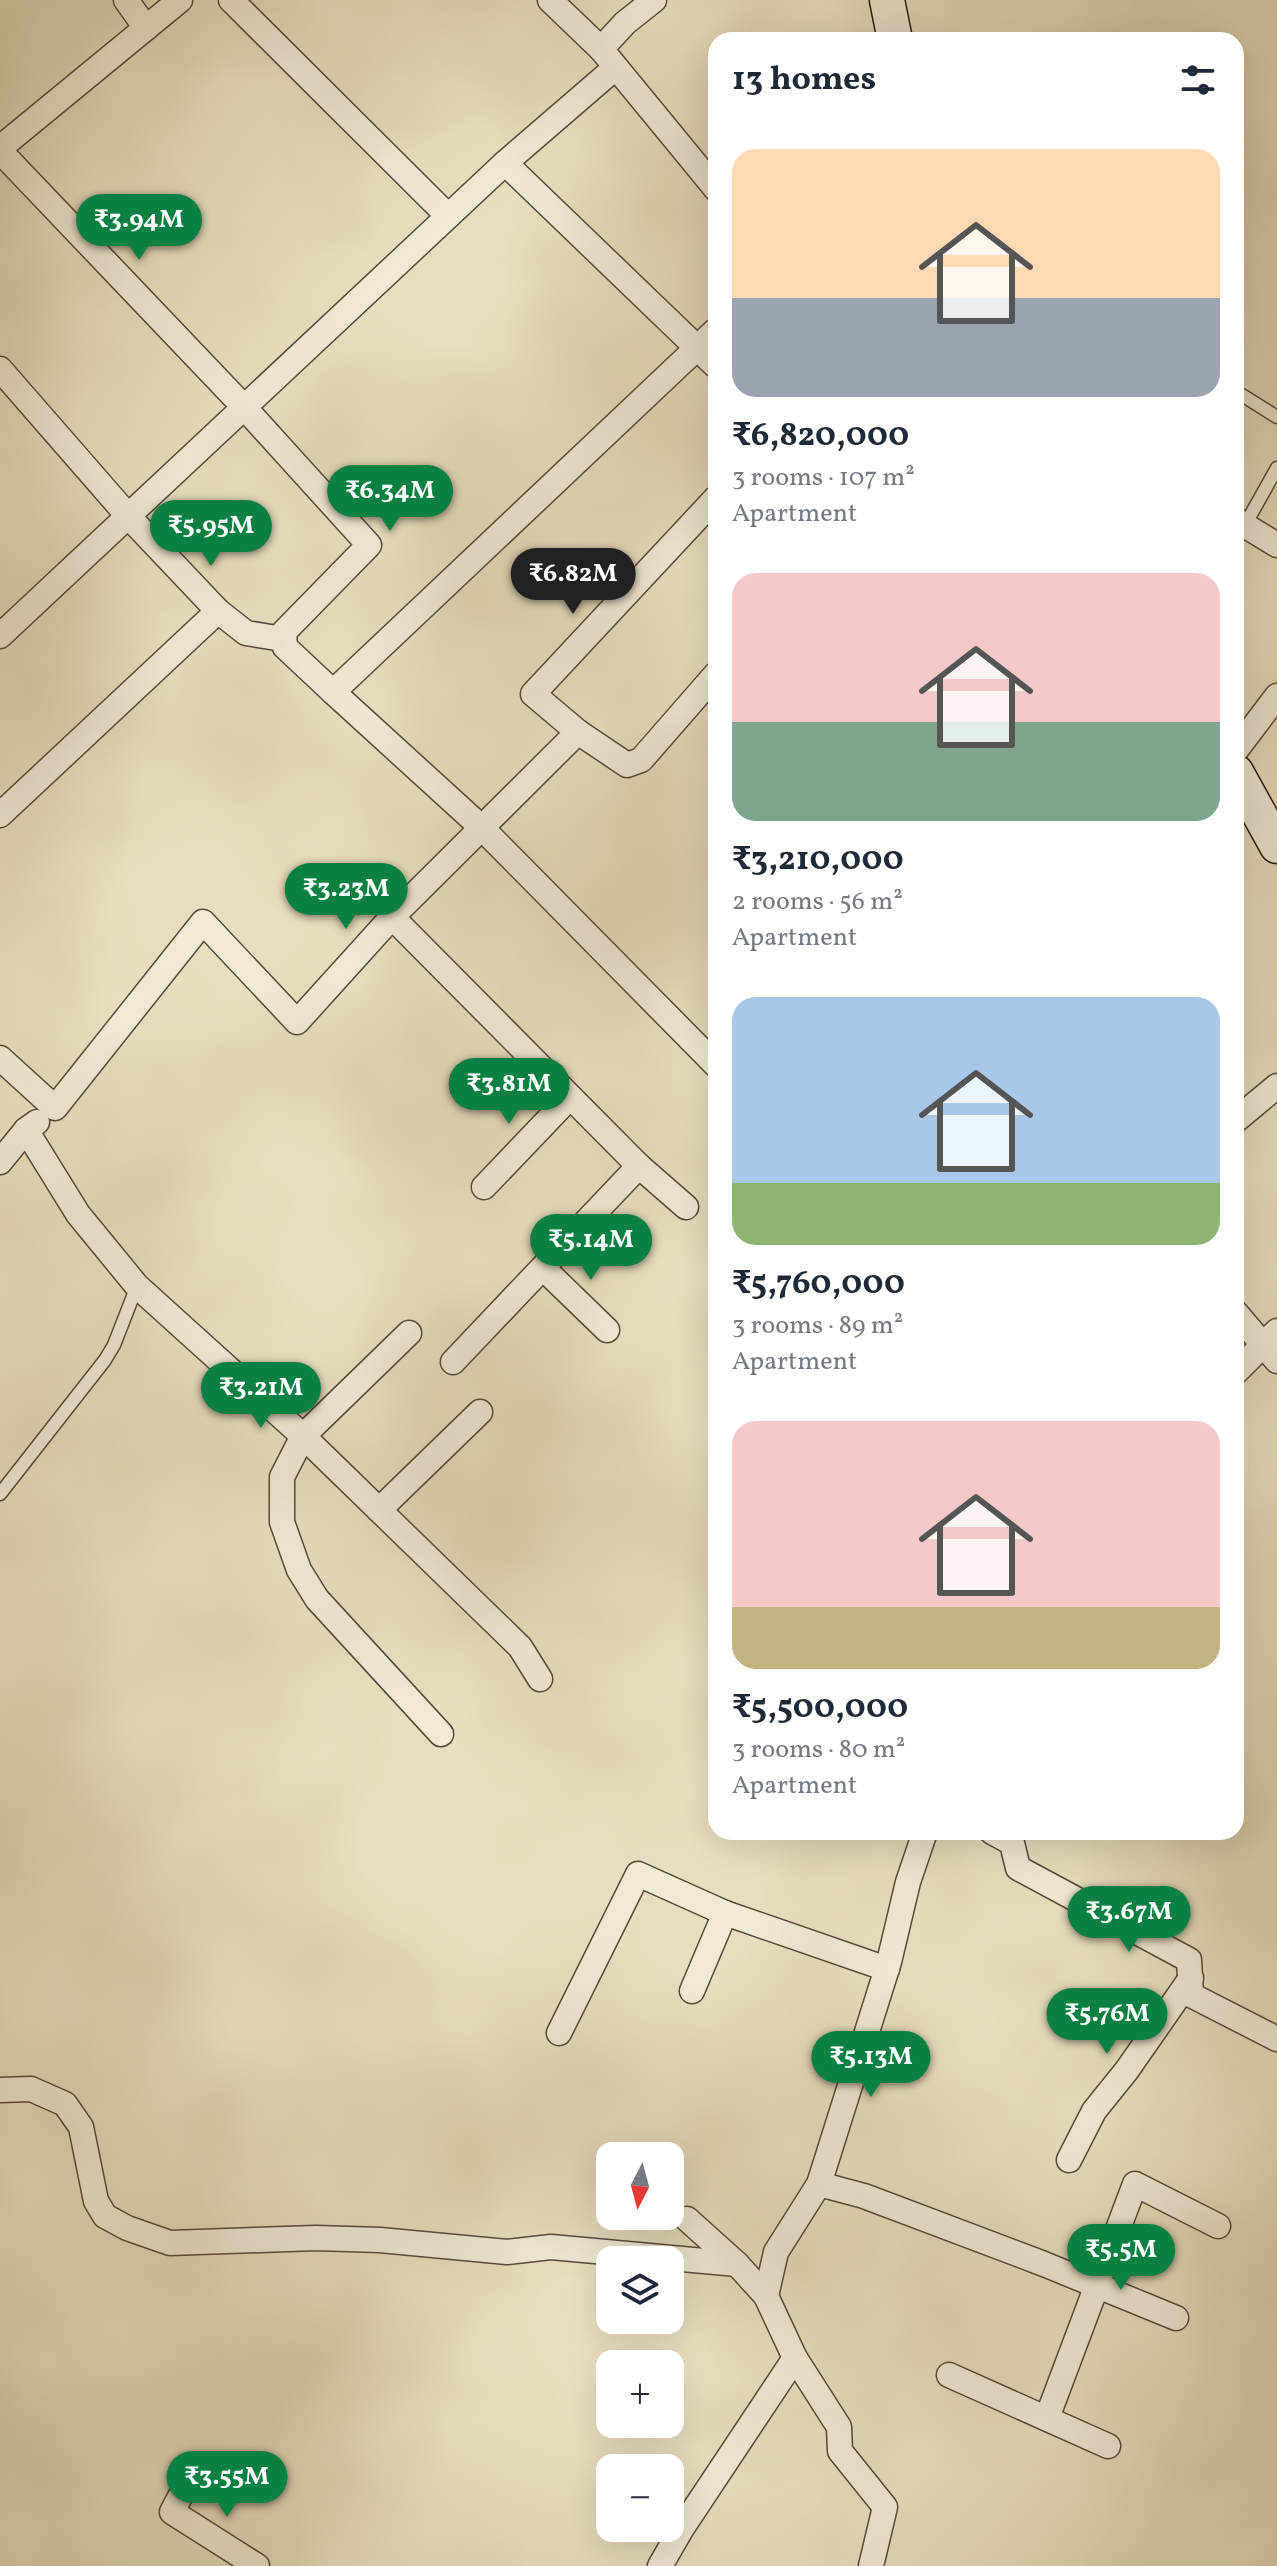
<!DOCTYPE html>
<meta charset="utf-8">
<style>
:root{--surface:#fff;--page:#f2f2f3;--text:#1f2937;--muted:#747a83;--accent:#0b8043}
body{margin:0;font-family:Vollkorn,serif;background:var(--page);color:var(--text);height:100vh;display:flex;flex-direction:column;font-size:30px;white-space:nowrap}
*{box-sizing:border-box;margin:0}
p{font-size:26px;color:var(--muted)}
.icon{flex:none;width:44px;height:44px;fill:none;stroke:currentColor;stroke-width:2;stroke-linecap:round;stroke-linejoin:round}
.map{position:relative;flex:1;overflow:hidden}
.details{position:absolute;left:708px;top:32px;width:536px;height:1808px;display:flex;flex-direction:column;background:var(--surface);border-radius:24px;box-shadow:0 8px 32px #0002}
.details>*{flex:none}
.needle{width:52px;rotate:186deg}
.tools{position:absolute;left:596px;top:2142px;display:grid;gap:16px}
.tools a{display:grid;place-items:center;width:88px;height:88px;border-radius:16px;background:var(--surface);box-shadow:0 8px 32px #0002;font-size:40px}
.price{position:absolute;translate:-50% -68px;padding:0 18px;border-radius:28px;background:var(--accent);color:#fff;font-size:26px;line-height:52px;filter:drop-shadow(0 2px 4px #0008)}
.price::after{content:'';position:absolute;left:50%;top:48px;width:24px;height:18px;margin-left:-12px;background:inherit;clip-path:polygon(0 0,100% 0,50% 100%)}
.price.selected{background:#222;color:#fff}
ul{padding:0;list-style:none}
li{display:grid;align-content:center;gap:16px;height:424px;padding:0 24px}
li span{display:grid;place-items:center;height:248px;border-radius:24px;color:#555}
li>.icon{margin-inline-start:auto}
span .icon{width:144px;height:144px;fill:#fffc;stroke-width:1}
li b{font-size:34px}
h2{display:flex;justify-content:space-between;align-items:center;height:96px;padding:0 24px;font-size:34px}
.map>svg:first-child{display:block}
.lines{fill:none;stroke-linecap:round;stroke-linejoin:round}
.lane-casing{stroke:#56493b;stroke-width:15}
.street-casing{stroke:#56493b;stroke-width:27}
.secondary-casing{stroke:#25170f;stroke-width:37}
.lane{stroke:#f0ead5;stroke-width:12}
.street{stroke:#f0ead5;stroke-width:24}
.secondary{stroke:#f0ead5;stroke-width:34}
</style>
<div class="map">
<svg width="1277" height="2566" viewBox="0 0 1277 2566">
<rect width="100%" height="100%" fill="#e8debf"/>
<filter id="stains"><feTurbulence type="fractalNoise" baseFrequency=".0025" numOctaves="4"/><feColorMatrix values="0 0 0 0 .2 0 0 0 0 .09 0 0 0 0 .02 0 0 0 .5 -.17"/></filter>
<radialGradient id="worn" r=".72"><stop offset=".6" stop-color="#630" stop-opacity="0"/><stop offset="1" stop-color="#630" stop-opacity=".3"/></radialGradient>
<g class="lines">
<g class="lane-casing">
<g id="lane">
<polyline points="1242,395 1277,417"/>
<polyline points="1245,525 1277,468"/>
<polyline points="0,1494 105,1360 114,1345 137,1286"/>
</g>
</g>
<g class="street-casing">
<g id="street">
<polyline points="126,0 146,28"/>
<polyline points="231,0 448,216"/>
<polyline points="550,0 601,49 716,189"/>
<polyline points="601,49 625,23 654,0"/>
<polyline points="0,148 180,0"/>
<polyline points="0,151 243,406 369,545 284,632 285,647 333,692"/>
<polyline points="505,163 716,366"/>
<polyline points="716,330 333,692 481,827 716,1065"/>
<polyline points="0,369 129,517 218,611 246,633 283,639"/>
<polyline points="1236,520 1277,545"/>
<polyline points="0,636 505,163 615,68"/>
<polyline points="578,732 533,694 716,498"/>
<polyline points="1236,750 1277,696"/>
<polyline points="0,815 218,611"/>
<polyline points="392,917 639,1166 686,1207"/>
<polyline points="0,1058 55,1108 203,922 297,1022 392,917 578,732 627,765 641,760 716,674"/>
<polyline points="1236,1120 1277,1086"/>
<polyline points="26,1130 78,1214 137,1286 303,1436 282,1477 282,1522 299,1570 317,1599 441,1734"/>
<polyline points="0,1162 26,1130 37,1122"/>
<polyline points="484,1187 570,1097"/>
<polyline points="543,1268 607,1330"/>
<polyline points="1236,1313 1277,1361"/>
<polyline points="409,1333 303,1436 520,1647 540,1679"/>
<polyline points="453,1362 639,1166"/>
<polyline points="1236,1372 1277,1331"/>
<polyline points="379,1510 480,1412"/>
<polyline points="992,1832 1012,1843 1018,1868 1189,1960 1191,1995 1277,2039"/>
<polyline points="692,1991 725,1913"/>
<polyline points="559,2033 638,1874 725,1913 887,1969"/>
<polyline points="0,2090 31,2089 65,2104 81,2127 96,2201 105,2216 127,2228 170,2243 316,2238 380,2240 507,2252 551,2247 737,2264"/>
<polyline points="1069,2160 1094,2111 1127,2070 1191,1978"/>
<polyline points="819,2184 864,2196 1044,2264 1176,2318"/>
<polyline points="687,2219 737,2264 766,2296 795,2358 839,2427 840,2451 885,2507 871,2566"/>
<polyline points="766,2296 776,2252 819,2184 889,1962 908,1882 925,1832"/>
<polyline points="949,2375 1108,2446"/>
<polyline points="1047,2418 1135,2184 1218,2226"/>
<polyline points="193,2472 172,2512 257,2566"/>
<polyline points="660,2566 682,2528 795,2358"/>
</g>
</g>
<g class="secondary-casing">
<g id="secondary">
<polyline points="887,0 895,40"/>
<polyline points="1236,772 1277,846"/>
</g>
</g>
<use href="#lane" class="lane"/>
<use href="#street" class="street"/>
<use href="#secondary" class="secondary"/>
</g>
<rect width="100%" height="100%" filter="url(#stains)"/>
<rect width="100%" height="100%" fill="url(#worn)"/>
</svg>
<div class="tools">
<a><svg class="needle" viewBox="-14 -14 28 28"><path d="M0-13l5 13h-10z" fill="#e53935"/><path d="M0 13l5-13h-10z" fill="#747a83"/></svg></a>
<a><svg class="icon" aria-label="layers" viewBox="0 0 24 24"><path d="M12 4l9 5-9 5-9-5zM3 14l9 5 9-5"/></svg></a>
<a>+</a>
<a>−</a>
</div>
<b class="price" style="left:139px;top:262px">₹3.94M</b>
<b class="price" style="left:390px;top:533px">₹6.34M</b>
<b class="price" style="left:211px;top:568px">₹5.95M</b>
<b class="price selected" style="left:573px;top:616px">₹6.82M</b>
<b class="price" style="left:346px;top:931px">₹3.23M</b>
<b class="price" style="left:509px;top:1126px">₹3.81M</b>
<b class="price" style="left:591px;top:1282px">₹5.14M</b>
<b class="price" style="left:261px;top:1430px">₹3.21M</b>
<b class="price" style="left:1129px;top:1954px">₹3.67M</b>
<b class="price" style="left:1107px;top:2056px">₹5.76M</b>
<b class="price" style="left:871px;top:2099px">₹5.13M</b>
<b class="price" style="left:1121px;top:2292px">₹5.5M</b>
<b class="price" style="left:227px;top:2519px">₹3.55M</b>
<section class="details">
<h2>13 homes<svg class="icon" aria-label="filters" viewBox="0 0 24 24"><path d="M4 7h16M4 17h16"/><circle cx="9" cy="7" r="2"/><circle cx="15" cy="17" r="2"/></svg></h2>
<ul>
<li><span style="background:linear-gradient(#ffd9b3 60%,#9aa5b1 0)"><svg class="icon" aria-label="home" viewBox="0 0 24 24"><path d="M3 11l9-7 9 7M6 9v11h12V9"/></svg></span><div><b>₹6,820,000</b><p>3 rooms · 107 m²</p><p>Apartment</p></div></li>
<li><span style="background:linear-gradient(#f6c9c9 60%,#7fa58c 0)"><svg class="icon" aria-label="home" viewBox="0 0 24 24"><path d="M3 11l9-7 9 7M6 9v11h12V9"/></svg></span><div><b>₹3,210,000</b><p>2 rooms · 56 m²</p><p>Apartment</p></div></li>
<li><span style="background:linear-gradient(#a9c7e8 75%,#8fb573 0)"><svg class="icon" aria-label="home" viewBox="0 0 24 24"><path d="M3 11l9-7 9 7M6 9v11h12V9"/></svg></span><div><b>₹5,760,000</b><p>3 rooms · 89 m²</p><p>Apartment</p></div></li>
<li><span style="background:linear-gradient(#f6c9c9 75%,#c2b280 0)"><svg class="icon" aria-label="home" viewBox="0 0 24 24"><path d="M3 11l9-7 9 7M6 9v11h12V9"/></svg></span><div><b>₹5,500,000</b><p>3 rooms · 80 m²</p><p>Apartment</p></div></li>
</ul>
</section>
</div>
